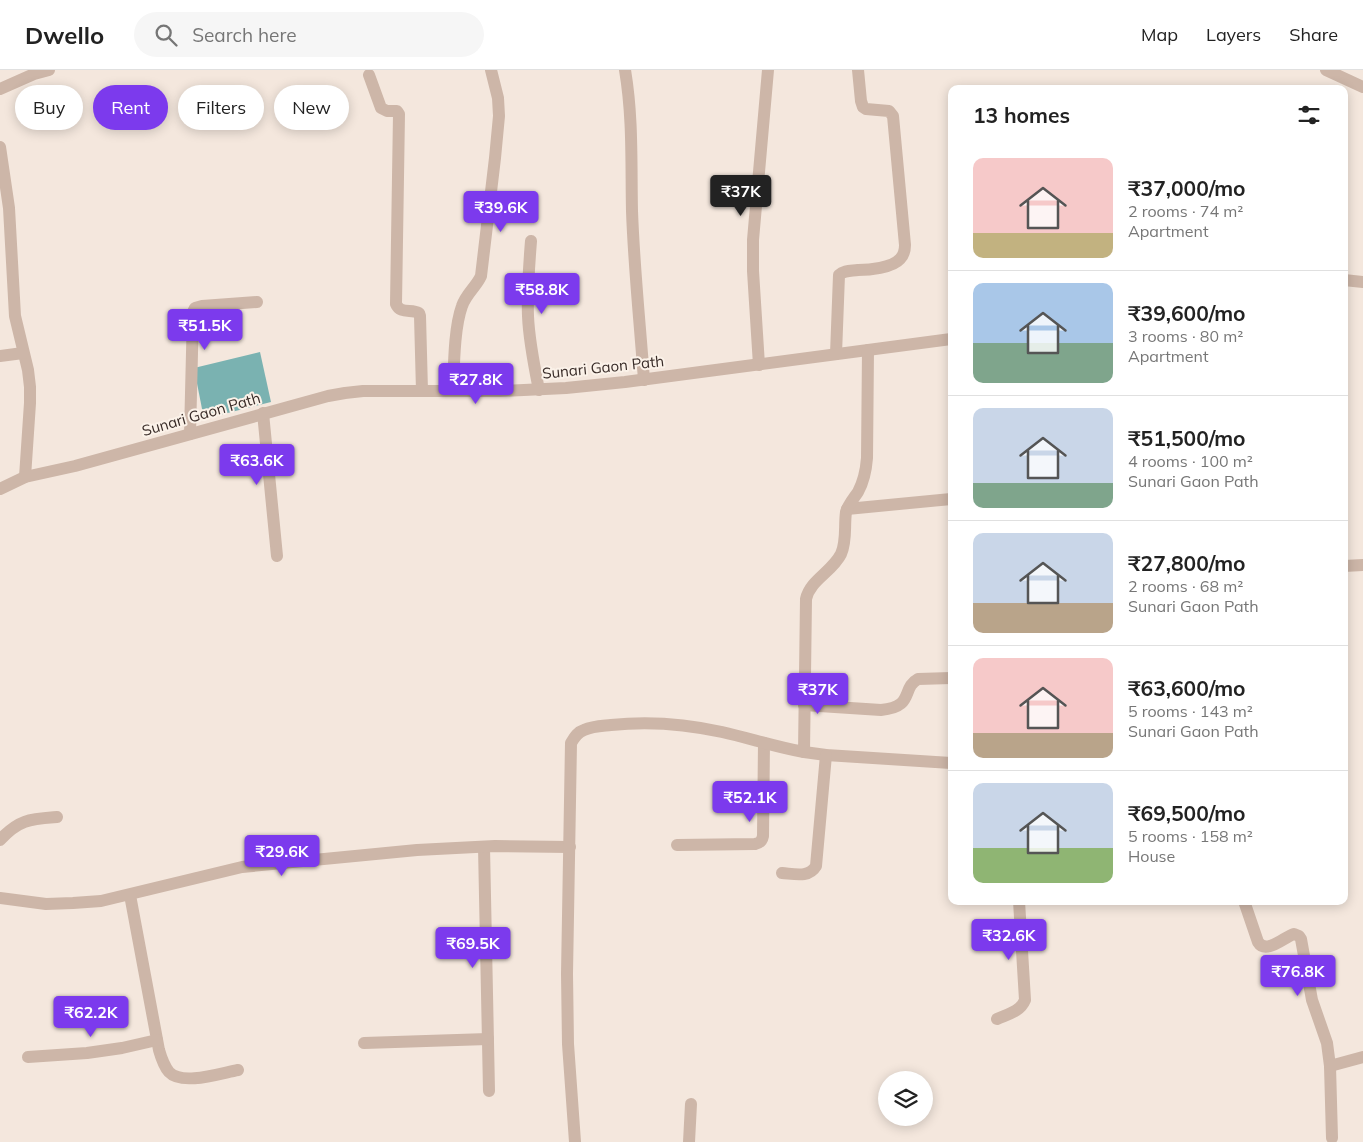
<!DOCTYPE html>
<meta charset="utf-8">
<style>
:root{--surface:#fff;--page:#f6f6f6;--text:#222;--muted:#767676;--line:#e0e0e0;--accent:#7c3aed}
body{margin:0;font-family:Mulish,sans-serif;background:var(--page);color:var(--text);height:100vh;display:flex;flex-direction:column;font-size:19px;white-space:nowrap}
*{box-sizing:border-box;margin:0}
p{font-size:16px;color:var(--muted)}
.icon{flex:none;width:28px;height:28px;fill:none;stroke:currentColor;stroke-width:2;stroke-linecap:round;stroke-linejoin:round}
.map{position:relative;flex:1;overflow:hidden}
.drawer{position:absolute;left:948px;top:15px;width:400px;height:820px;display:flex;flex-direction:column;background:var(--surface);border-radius:10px;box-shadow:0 2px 12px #0003}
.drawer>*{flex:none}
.banner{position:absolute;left:15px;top:15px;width:475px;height:45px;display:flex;gap:10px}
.controls{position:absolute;left:878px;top:1001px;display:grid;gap:10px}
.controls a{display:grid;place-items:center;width:55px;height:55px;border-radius:50%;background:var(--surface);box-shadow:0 2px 12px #0003;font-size:25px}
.price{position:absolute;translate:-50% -42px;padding:0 11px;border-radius:5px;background:var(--accent);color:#fff;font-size:16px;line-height:32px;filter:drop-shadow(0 1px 2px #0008)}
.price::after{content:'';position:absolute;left:50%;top:30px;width:15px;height:11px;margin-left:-8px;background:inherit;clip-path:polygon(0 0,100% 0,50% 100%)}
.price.current{background:#222;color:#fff}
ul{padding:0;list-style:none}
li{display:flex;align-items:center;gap:15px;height:125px;padding:0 25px}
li+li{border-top:1px solid var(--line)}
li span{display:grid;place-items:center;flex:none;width:140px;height:100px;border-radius:10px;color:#555}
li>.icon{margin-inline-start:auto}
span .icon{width:60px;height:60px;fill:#fffc;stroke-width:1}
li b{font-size:21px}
h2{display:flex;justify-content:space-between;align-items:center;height:60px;padding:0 25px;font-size:21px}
.tag{padding:0 18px;border-radius:22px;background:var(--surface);box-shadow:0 2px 12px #0003;font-size:18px;line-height:45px}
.tag.current{background:var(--accent);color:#fff}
header{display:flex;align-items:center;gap:30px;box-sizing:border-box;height:70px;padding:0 25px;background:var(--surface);border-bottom:1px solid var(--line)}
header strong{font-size:24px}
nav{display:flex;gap:28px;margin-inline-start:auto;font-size:18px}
.search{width:350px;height:45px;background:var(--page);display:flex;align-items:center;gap:12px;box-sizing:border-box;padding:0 18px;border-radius:28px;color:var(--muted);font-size:19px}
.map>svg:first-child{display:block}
.water{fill:#7ab2b1}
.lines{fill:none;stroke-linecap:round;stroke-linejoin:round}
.minor{stroke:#cdb6a8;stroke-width:12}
.labels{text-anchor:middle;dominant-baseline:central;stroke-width:4;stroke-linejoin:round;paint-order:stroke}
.street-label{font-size:15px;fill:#392c28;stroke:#fbf2e9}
</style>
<header>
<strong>Dwello</strong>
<div class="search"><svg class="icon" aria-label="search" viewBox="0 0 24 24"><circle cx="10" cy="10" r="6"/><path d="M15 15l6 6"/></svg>Search here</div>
<nav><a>Map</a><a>Layers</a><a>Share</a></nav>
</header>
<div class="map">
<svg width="1363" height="1072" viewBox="0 0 1363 1072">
<rect width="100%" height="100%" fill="#f4e7dd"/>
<polygon class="water" points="260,282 271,332 204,349 194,298"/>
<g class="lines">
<g class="minor">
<path d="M625,0C633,47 631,94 632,141C634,198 640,254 644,310"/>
<polyline points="1326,0 1363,17"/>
<path d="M369,5L381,38L387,41H397L399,44L396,234C400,244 411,239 419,243L420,246L422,321"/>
<polyline points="0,19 34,4 49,0"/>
<polyline points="0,77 9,138 15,246 28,300 30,317 30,333 25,407"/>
<path d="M531,171C529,196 527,221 528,246C529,271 534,295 539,320"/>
<polyline points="1344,210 1363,212"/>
<path d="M836,284L839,205C844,200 851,201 858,200C869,200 892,198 900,189C904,185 905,180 905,175L893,46L889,41L866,39L863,37L861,31L858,0"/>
<polyline points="0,286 23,283"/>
<polyline points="759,295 753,201 753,170 768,0"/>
<path d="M453,321C454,296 454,258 462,236C466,224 476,217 481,206L495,88L499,46L498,28L491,0"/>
<polyline points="263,343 277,486"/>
<polyline points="190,364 193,242 195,238 202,236 257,232"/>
<polyline points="0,419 25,407 75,396 328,326 345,323 363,321 500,321 566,318 625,312 951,269"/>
<polyline points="847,439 951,429"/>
<polyline points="1344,496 1363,495"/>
<path d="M804,635L881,640C915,637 901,618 918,609L951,608"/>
<polyline points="804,682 826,685 951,693"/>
<path d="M0,770C19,749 31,749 57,747"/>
<path d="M677,775L755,774C760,773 762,771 763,766L764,673"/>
<polyline points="484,777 489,1021"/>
<path d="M782,803C795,804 809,808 816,796L826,685"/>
<path d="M130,825L159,980C161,987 164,996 169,1002C182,1016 221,1003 238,1000"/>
<polyline points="0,828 46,834 73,833 101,831 242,797 417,780 495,776 570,777"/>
<path d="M1244,831L1258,872C1266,885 1284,867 1294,864L1299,866L1301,869L1312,930L1327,973L1330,996L1332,1068"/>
<path d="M997,949C1008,944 1020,942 1025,930L1019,831"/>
<polyline points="364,973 488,969"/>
<polyline points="28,987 87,983 122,978 157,970"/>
<polyline points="1330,996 1363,987"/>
<path d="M575,1072L568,974L567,904L571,673C575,666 578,662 584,660C593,656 602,656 611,655C647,651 686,654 722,662C749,668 776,677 804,682L806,529C810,510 832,502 841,484C847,471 844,456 846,442C848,435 854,428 858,422C864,411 866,401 867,388L868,280"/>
<polyline points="689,1072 691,1034"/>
</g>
</g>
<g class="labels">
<g class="street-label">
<text transform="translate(603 297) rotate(-6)">Sunari Gaon Path</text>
<text transform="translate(201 344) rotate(-16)">Sunari Gaon Path</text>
</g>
</g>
</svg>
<div class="controls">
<a><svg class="icon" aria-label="layers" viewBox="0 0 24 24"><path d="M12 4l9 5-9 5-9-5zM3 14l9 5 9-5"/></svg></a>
</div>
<b class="price current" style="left:741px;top:147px">₹37K</b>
<b class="price" style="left:501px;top:163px">₹39.6K</b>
<b class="price" style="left:542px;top:245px">₹58.8K</b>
<b class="price" style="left:205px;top:281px">₹51.5K</b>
<b class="price" style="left:476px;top:335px">₹27.8K</b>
<b class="price" style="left:257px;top:416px">₹63.6K</b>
<b class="price" style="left:818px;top:645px">₹37K</b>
<b class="price" style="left:750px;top:753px">₹52.1K</b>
<b class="price" style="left:282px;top:807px">₹29.6K</b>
<b class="price" style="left:1009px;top:891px">₹32.6K</b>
<b class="price" style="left:473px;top:899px">₹69.5K</b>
<b class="price" style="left:1298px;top:927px">₹76.8K</b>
<b class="price" style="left:91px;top:968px">₹62.2K</b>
<div class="banner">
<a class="tag">Buy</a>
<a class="tag current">Rent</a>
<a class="tag">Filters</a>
<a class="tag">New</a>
</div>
<section class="drawer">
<h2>13 homes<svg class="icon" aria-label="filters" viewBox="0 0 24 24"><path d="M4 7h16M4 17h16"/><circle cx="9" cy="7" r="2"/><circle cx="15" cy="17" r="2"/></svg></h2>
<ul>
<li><span style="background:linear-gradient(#f6c9c9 75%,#c2b280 0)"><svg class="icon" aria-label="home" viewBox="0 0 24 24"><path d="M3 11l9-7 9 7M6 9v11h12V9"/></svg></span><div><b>₹37,000/mo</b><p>2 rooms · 74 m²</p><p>Apartment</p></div></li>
<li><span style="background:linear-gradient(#a9c7e8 60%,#7fa58c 0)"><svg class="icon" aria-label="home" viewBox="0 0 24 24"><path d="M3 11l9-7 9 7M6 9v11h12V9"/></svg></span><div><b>₹39,600/mo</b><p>3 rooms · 80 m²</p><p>Apartment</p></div></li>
<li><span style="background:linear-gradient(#c9d6e8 75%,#7fa58c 0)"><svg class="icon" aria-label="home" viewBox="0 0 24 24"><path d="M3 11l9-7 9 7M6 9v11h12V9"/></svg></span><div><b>₹51,500/mo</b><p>4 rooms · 100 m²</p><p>Sunari Gaon Path</p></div></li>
<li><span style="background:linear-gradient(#c9d6e8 70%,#b9a48a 0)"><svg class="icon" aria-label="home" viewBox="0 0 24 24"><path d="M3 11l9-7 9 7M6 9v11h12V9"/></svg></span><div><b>₹27,800/mo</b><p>2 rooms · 68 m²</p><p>Sunari Gaon Path</p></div></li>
<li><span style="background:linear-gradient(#f6c9c9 75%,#b9a48a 0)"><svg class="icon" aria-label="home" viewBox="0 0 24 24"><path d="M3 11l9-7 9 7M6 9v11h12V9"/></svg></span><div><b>₹63,600/mo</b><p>5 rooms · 143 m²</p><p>Sunari Gaon Path</p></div></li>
<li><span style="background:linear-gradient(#c9d6e8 65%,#8fb573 0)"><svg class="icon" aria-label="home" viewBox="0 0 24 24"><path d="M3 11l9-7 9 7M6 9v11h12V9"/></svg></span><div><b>₹69,500/mo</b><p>5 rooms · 158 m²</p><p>House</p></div></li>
</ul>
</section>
</div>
